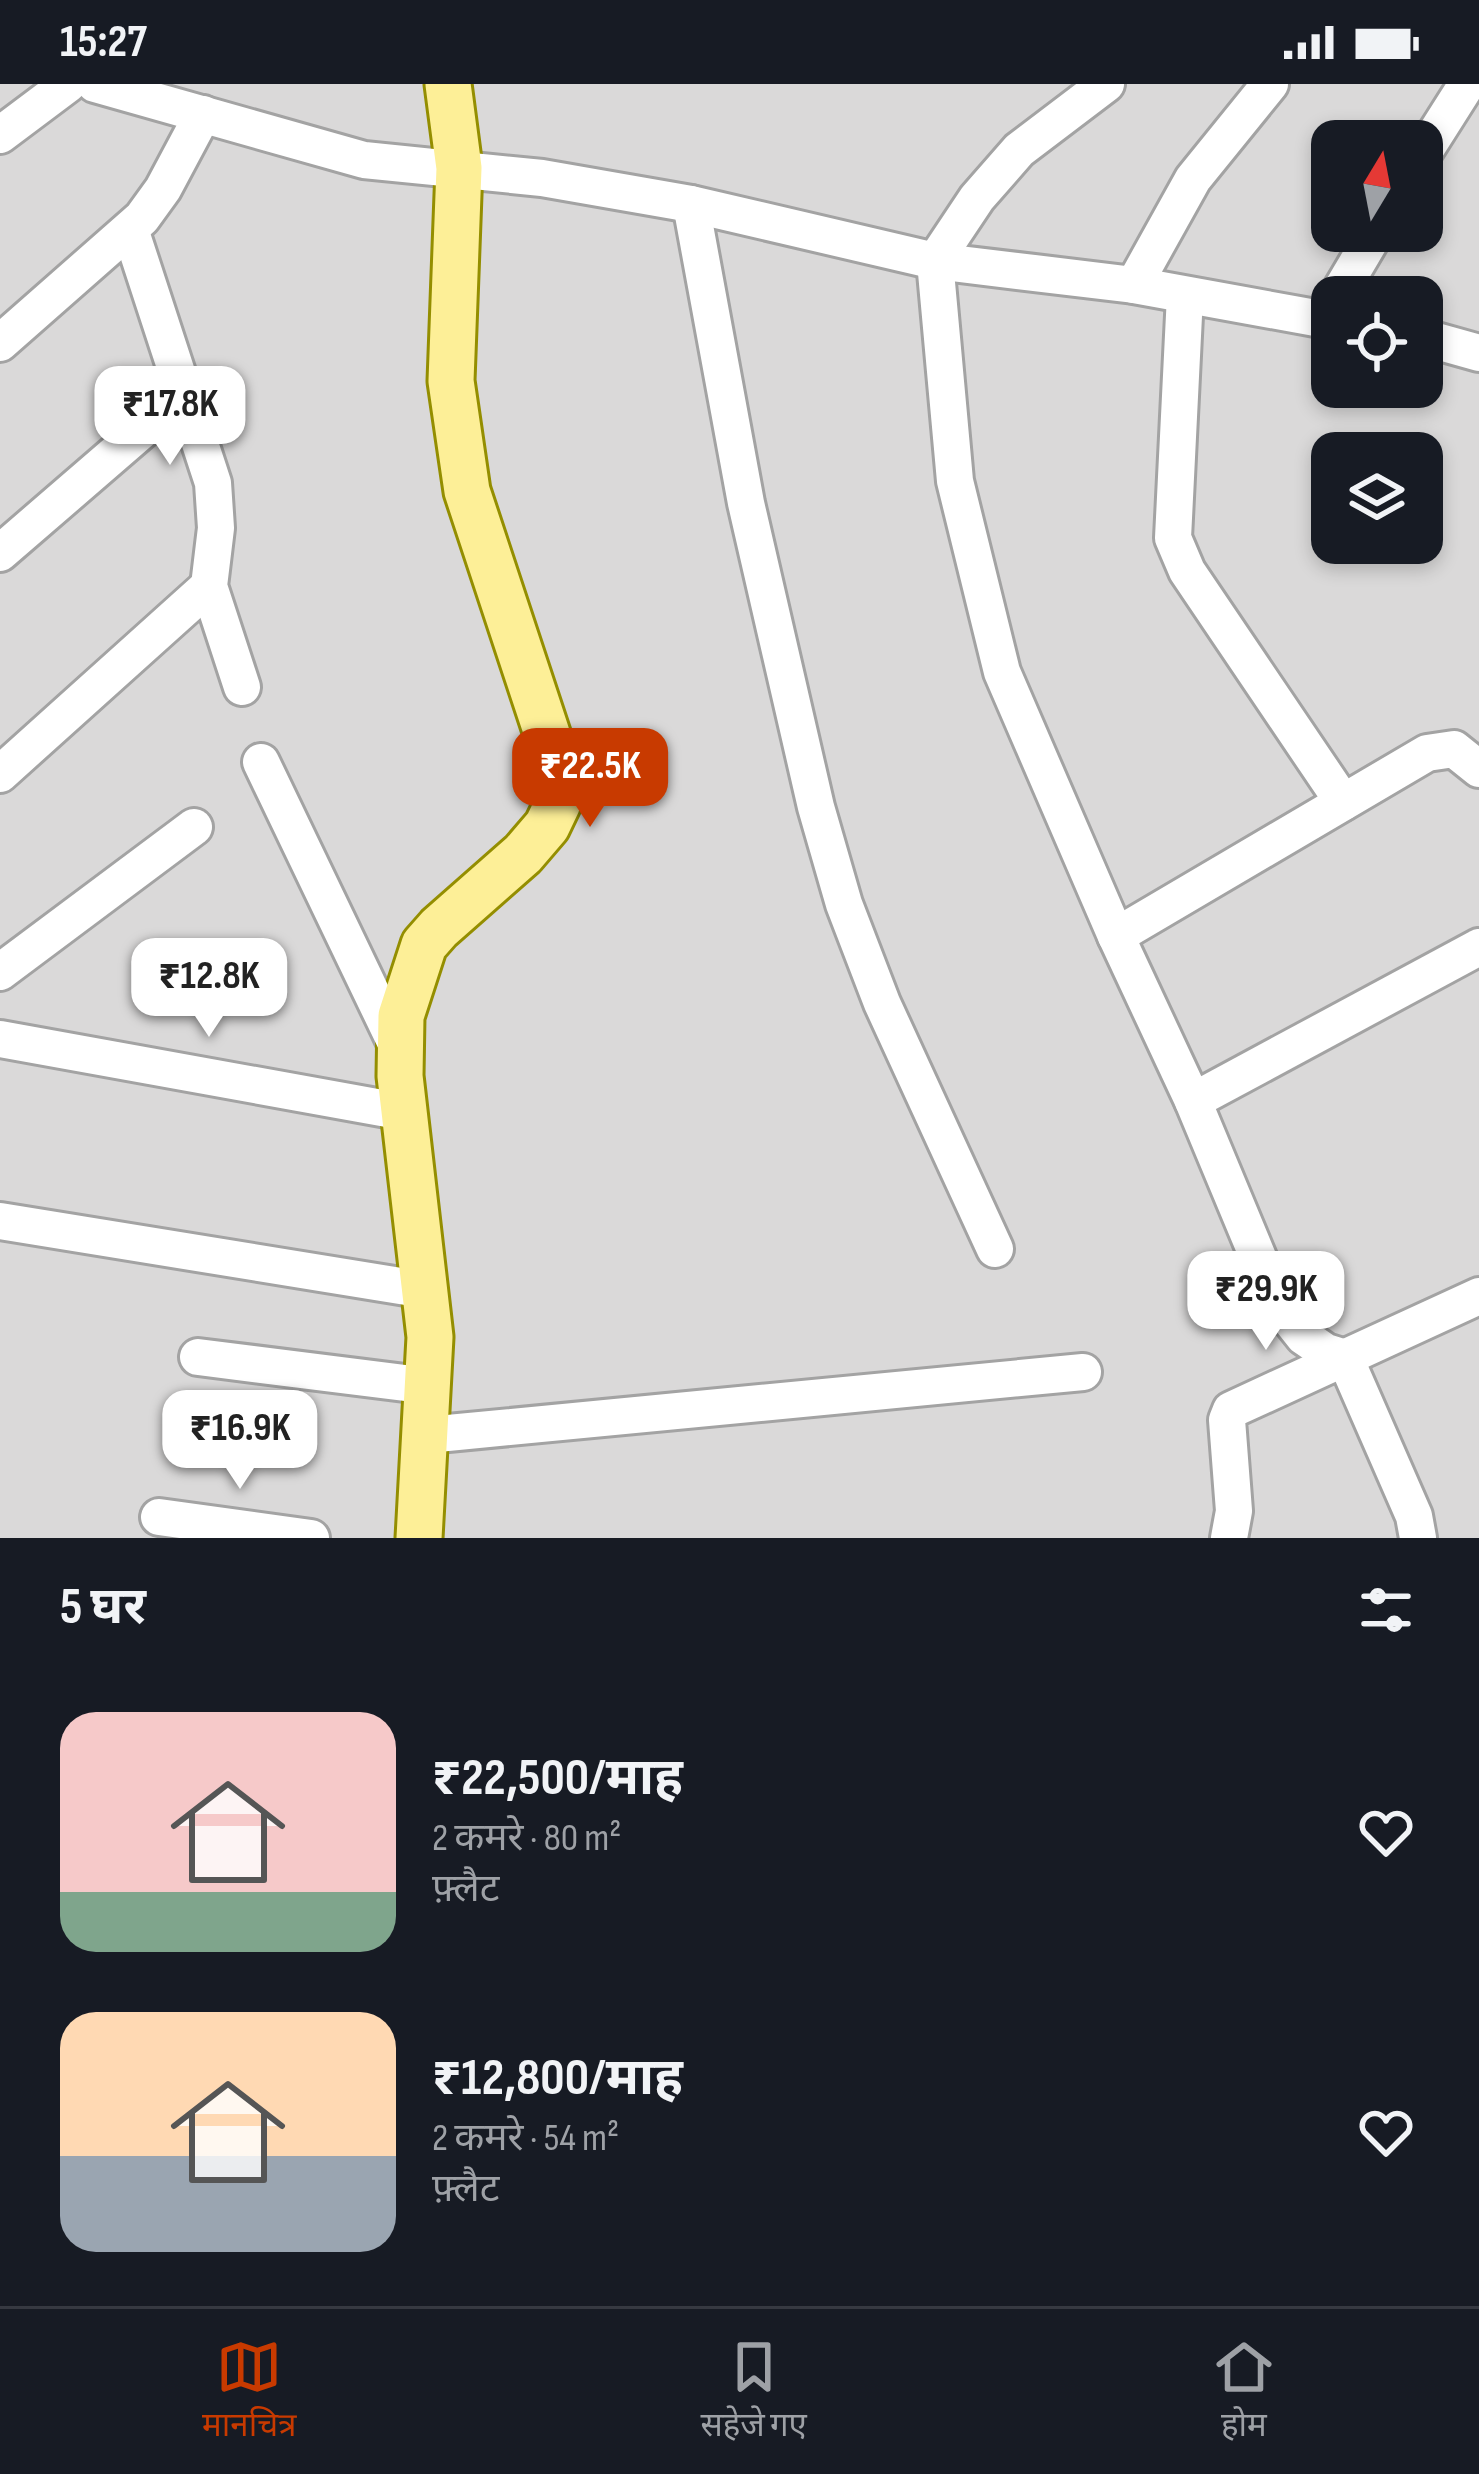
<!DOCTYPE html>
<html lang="hi">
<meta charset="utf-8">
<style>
:root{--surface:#171b24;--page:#242831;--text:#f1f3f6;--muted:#9ea1a6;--line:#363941;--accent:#c83a00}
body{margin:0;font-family:"Sofia Sans Condensed","Noto Sans Devanagari",sans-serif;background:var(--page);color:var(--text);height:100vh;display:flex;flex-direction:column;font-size:45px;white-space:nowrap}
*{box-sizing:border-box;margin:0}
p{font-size:39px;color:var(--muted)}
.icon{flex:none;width:66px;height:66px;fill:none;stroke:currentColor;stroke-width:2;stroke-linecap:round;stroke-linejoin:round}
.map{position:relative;height:1454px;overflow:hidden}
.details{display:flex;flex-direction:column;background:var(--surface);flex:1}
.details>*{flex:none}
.needle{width:78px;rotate:10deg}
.tools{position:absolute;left:1311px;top:36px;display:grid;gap:24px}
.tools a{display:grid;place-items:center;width:132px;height:132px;border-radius:24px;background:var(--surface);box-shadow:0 6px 18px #0003;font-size:60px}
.price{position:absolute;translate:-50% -102px;padding:0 27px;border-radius:24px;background:#fff;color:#222;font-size:39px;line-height:78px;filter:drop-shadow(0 3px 6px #0008)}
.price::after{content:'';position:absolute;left:50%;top:72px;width:36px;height:27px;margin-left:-18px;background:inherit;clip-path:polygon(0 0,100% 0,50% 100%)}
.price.active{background:var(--accent);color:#fff}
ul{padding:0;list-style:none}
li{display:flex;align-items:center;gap:36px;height:300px;padding:0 60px}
li span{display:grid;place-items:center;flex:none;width:336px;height:240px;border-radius:36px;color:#555}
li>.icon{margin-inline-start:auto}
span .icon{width:144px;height:144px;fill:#fffc;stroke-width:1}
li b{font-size:51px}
h2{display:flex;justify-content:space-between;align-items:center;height:144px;padding:0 60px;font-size:51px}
.status{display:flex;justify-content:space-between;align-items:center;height:84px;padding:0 60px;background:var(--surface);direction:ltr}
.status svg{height:33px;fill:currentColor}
.dock{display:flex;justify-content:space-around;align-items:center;height:168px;border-top:3px solid var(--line);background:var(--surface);font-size:33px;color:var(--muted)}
.dock a{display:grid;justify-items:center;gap:6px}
.dock .active{color:var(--accent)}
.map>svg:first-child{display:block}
.residential{fill:#dad9d9;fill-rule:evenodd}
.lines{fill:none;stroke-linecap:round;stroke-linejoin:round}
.minor-casing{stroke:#a3a3a3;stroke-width:42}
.major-casing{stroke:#948e00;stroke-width:51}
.minor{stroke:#fff;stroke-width:36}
.major{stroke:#fdef97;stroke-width:45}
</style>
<div class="status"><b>15:27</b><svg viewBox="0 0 49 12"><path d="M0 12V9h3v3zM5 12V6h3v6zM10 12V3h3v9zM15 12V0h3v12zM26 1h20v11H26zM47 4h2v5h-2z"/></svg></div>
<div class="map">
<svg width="1479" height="1454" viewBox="0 0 1479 1454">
<rect width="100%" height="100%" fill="#eeede1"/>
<path class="residential" d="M0,0H1479V1454H0ZM1332,57H1422V147H1332ZM1332,213H1422V303H1332ZM1332,369H1422V459H1332Z"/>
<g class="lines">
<g class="minor-casing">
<g id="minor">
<polyline points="95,0 364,76 542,94 691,120 935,177 1134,201 1332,237"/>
<polyline points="1106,0 1019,66 977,114 935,177 955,397 1002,588 1116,852 1193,1017 1277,1219 1304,1253 1326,1268 1345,1274 1414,1432 1418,1454"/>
<polyline points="0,51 68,0"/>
<polyline points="1422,71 1467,0"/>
<polyline points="691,120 746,419 816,723 844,820 882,919 995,1165"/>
<polyline points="131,148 213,399 216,444 209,502 242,603"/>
<polyline points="1134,201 1193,95 1270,0"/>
<polyline points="1185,211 1173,454 1187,487 1343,718"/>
<polyline points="1337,213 1376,147"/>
<polyline points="1422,253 1479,269"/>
<polyline points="0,259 142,134 163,105 203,30"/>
<polyline points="0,469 184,310"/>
<polyline points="261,678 400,968"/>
<polyline points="0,690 209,502"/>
<polyline points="1116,852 1427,669 1454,665 1479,685"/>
<polyline points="0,888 194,743"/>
<polyline points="0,955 404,1028"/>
<polyline points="1193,1017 1479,863"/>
<polyline points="0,1137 425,1206"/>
<polyline points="198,1273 429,1302"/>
<polyline points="427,1351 1083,1288"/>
<polyline points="159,1433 311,1454"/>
<polyline points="1229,1454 1234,1427 1227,1336 1231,1326 1479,1212"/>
</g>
</g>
<g class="major-casing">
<polyline id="major" points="419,1454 430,1253 400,992 401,932 424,861 439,844 523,770 547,742 558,719 559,686 467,407 451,297 459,84 448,0"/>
</g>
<use href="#minor" class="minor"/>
<use href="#major" class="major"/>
</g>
</svg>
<div class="tools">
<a><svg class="needle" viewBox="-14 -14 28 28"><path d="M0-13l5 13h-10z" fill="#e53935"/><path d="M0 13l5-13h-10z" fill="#9ea1a6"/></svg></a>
<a><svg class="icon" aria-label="locate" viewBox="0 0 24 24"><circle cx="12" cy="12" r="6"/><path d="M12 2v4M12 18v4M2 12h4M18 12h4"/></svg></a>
<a><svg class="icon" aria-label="layers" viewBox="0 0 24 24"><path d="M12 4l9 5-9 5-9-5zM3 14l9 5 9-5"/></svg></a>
</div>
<b class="price" style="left:170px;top:384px">₹17.8K</b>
<b class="price active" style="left:590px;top:746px">₹22.5K</b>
<b class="price" style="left:209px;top:956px">₹12.8K</b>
<b class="price" style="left:1266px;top:1269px">₹29.9K</b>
<b class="price" style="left:240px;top:1408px">₹16.9K</b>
</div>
<section class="details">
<h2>5 घर<svg class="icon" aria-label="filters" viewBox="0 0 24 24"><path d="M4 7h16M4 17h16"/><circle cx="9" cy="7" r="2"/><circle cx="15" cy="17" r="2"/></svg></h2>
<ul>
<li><span style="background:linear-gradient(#f6c9c9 75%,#7fa58c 0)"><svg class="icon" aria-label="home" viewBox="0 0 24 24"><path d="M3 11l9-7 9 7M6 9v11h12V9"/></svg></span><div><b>₹22,500/माह</b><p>2 कमरे · 80 m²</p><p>फ़्लैट</p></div><svg class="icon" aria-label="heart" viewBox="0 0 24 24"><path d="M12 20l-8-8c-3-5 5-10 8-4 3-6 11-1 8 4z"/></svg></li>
<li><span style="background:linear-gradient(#ffd9b3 60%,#9aa5b1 0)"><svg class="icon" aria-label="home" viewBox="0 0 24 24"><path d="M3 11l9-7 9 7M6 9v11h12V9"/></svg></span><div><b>₹12,800/माह</b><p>2 कमरे · 54 m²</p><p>फ़्लैट</p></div><svg class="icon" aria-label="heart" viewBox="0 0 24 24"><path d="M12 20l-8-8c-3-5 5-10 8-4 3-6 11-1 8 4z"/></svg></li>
</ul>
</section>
<nav class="dock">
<a class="active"><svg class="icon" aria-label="map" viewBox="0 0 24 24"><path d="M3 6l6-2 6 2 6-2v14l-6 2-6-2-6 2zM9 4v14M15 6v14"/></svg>मानचित्र</a>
<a><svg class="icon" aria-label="saved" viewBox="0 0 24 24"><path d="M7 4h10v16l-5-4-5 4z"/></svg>सहेजे गए</a>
<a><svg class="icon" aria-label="home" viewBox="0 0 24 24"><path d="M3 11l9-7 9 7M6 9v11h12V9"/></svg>होम</a>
</nav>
